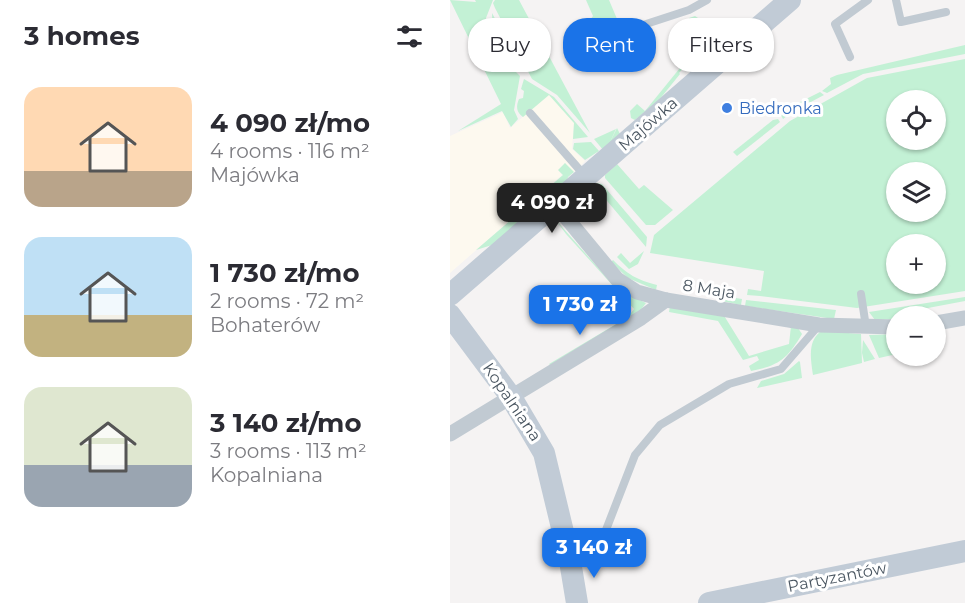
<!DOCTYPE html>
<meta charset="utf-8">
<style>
:root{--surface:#fff;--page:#f2f2f3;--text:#2b2b33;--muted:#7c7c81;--accent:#1a73e8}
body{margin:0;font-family:Montserrat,sans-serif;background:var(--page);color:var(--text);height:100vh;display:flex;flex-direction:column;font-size:22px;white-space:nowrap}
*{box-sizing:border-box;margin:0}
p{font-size:20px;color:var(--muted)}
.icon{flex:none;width:33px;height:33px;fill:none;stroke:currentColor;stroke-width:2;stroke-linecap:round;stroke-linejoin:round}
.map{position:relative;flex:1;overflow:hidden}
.drawer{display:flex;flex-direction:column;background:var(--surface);width:450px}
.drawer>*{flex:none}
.hud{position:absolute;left:18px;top:18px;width:406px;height:54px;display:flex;gap:12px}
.controls{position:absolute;left:436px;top:90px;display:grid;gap:12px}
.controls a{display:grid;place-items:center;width:60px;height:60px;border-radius:50%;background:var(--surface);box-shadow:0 2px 4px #0004;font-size:30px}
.price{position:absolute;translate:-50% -51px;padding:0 14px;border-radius:12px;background:var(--accent);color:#fff;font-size:20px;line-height:39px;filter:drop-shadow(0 2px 3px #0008)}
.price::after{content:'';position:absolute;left:50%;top:36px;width:18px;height:14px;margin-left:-9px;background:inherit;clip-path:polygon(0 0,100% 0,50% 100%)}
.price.selected{background:#222;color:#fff}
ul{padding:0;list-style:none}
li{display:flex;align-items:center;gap:18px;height:150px;padding:0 24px}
li span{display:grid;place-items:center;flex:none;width:168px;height:120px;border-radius:18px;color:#555}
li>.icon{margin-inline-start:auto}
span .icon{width:72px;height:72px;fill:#fffc;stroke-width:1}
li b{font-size:26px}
h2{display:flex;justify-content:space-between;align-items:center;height:72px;padding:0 24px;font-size:26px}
.chip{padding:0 21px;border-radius:24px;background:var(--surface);box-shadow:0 2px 4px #0004;font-size:21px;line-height:54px}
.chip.selected{background:var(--accent);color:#fff}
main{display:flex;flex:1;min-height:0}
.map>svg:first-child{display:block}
.commercial{fill:#fdf9ef}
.green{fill:#c3f1d5;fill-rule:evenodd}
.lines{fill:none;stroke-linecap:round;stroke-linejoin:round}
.lane{stroke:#c1cad2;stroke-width:8}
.street{stroke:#c1cad2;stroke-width:15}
.secondary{stroke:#c1cbd6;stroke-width:22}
.shop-dot{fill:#3f7fe0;stroke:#fff;stroke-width:2}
.labels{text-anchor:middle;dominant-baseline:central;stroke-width:6;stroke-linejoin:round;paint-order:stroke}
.shop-label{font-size:16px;fill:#366cbe;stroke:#fff;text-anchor:start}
.street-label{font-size:16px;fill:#4a5661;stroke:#fff}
</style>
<main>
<section class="drawer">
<h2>3 homes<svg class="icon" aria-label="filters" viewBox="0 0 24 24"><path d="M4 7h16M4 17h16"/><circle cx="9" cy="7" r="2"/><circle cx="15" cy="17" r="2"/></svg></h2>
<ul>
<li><span style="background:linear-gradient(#ffd9b3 70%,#b9a48a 0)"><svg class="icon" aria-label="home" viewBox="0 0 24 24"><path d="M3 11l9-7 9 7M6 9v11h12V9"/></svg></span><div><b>4 090 zł/mo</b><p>4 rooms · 116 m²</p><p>Majówka</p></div></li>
<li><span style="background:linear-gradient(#bfe0f5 65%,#c2b280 0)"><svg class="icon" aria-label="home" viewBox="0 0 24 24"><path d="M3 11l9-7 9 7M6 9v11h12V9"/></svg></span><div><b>1 730 zł/mo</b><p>2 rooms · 72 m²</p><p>Bohaterów</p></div></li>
<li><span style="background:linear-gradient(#dfe7d0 65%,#9aa5b1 0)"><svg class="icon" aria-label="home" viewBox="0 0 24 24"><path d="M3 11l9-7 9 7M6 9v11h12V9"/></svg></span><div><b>3 140 zł/mo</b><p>3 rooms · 113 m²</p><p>Kopalniana</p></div></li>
</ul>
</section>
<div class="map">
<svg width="515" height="603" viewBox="0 0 515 603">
<rect width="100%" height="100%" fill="#f5f3f3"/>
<polygon class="commercial" points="99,94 124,123 122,149 135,161 124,172 115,163 108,170 112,175 0,273 0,136 53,112 60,128"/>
<g class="green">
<polygon points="0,0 26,2 25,0 43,0 36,18 41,46 58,65 57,67 60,69 62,68 70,76 64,110 68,119 61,127 52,111 8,131 51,104"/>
<polygon points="45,0 69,0 140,133 107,95 82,79 45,8 43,3"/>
<polygon points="136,0 159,0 170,26 151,32 144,28 140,20 143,16"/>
<path d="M42,13L71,67C50,58 42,34 42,13Z"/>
<polygon points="245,16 281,40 269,48 263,39 255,44 256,50 232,31 242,28 239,18"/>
<polygon points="178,35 182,37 183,42 175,37 163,52 171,59 168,63 164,55 154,55 152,48 156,42"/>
<polygon points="515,45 515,54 413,74 377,93 372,91 381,84 380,78 387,75"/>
<polygon points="247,48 256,56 240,66 236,62"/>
<path d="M515,59V291L407,308L310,296L297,295L298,289L311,291L314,271L200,253L204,235L340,121L417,78ZM447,100H486V140H447ZM447,172H486V212H447ZM447,244H486V284H447Z"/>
<polygon points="234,63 236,65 229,73 230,74 209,100 185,120 181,118 180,111 187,104 195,111"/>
<path d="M74,79L104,97L138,137L123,139L124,123L99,95L73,117C66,112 66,106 69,99L73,98L74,91L71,89Z"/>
<polygon points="370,92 374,95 342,112 333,119 331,115 348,103"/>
<polygon points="328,119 330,122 287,156 283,152 323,120"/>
<polygon points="167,128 171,136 154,151 144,139 166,129 160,142"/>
<polygon points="141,142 149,151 135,160 123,149 124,143"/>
<polygon points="115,163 124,172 118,177 117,181 42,245 26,250 113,175 108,170"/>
<polygon points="167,164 189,189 194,185 223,210 205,225 196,225 155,178 155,175"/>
<polygon points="146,183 152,184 197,237 196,247 147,189 129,206 138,217 135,220 125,208 125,203"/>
<polygon points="105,219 168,290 196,303 190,311 100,365 99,364 178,317 184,309 116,234"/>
<polygon points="194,251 188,264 179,269 167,257 171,253 180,263"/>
<path d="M163,260C177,274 187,280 207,285L206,290L178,278L161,262Z"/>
<polygon points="268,295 292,299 291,305 267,300"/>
<polygon points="515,297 515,301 462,311 459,316 447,316 447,319 425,320 419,312"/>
<polygon points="296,300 386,310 384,319 295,306"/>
<path d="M220,306L273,314L299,356L339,344L341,326L348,328L352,334C338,358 329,366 301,371L299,366L309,360L307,356L293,360L268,321L219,312Z"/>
<path d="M371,331L411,334L412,363L363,375C361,359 357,342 371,331Z"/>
<polygon points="447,334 447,354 429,358 419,335"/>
<polygon points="413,340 425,359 414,362 412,353"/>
<polygon points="349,361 350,362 352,378 307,388 311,381 334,374"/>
</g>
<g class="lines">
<g class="lane">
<polyline points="446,0 451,22 496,12"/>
<polyline points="144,41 239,10 257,0"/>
<polyline points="290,47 301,60"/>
<polyline points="400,57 385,24 418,0"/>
<polyline points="80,113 135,176"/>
<polyline points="411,294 416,327"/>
<polyline points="124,558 145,543 154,535 185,455 210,425 279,384 331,369 369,325"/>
</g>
<g class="street">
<polyline points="105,204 167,279 187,292 216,300 369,325 447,327"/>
<polyline points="486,323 515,318"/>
<polyline points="0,434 191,318 216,300"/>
</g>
<g class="secondary">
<polyline points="0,295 340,0"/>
<polyline points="0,315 61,397 94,453 120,561 127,603"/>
<polyline points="259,603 515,551"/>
</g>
</g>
<circle class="shop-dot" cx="277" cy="108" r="6"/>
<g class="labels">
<g class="shop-label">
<text x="289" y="108">Biedronka</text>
</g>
<g class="street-label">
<text transform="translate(198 124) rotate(-41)">Majówka</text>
<text transform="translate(259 289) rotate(9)">8 Maja</text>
<text transform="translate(62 402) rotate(56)">Kopalniana</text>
<text transform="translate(387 577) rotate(-11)">Partyzantów</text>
</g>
</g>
</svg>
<div class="controls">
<a><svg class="icon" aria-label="locate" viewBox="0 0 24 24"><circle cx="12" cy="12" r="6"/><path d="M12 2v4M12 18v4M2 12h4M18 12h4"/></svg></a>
<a><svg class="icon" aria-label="layers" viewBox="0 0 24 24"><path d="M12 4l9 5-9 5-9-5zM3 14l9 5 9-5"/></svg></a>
<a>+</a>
<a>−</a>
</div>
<b class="price selected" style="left:102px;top:234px">4 090 zł</b>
<b class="price" style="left:130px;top:336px">1 730 zł</b>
<b class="price" style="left:144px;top:579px">3 140 zł</b>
<div class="hud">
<a class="chip">Buy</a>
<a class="chip selected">Rent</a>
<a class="chip">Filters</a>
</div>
</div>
</main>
